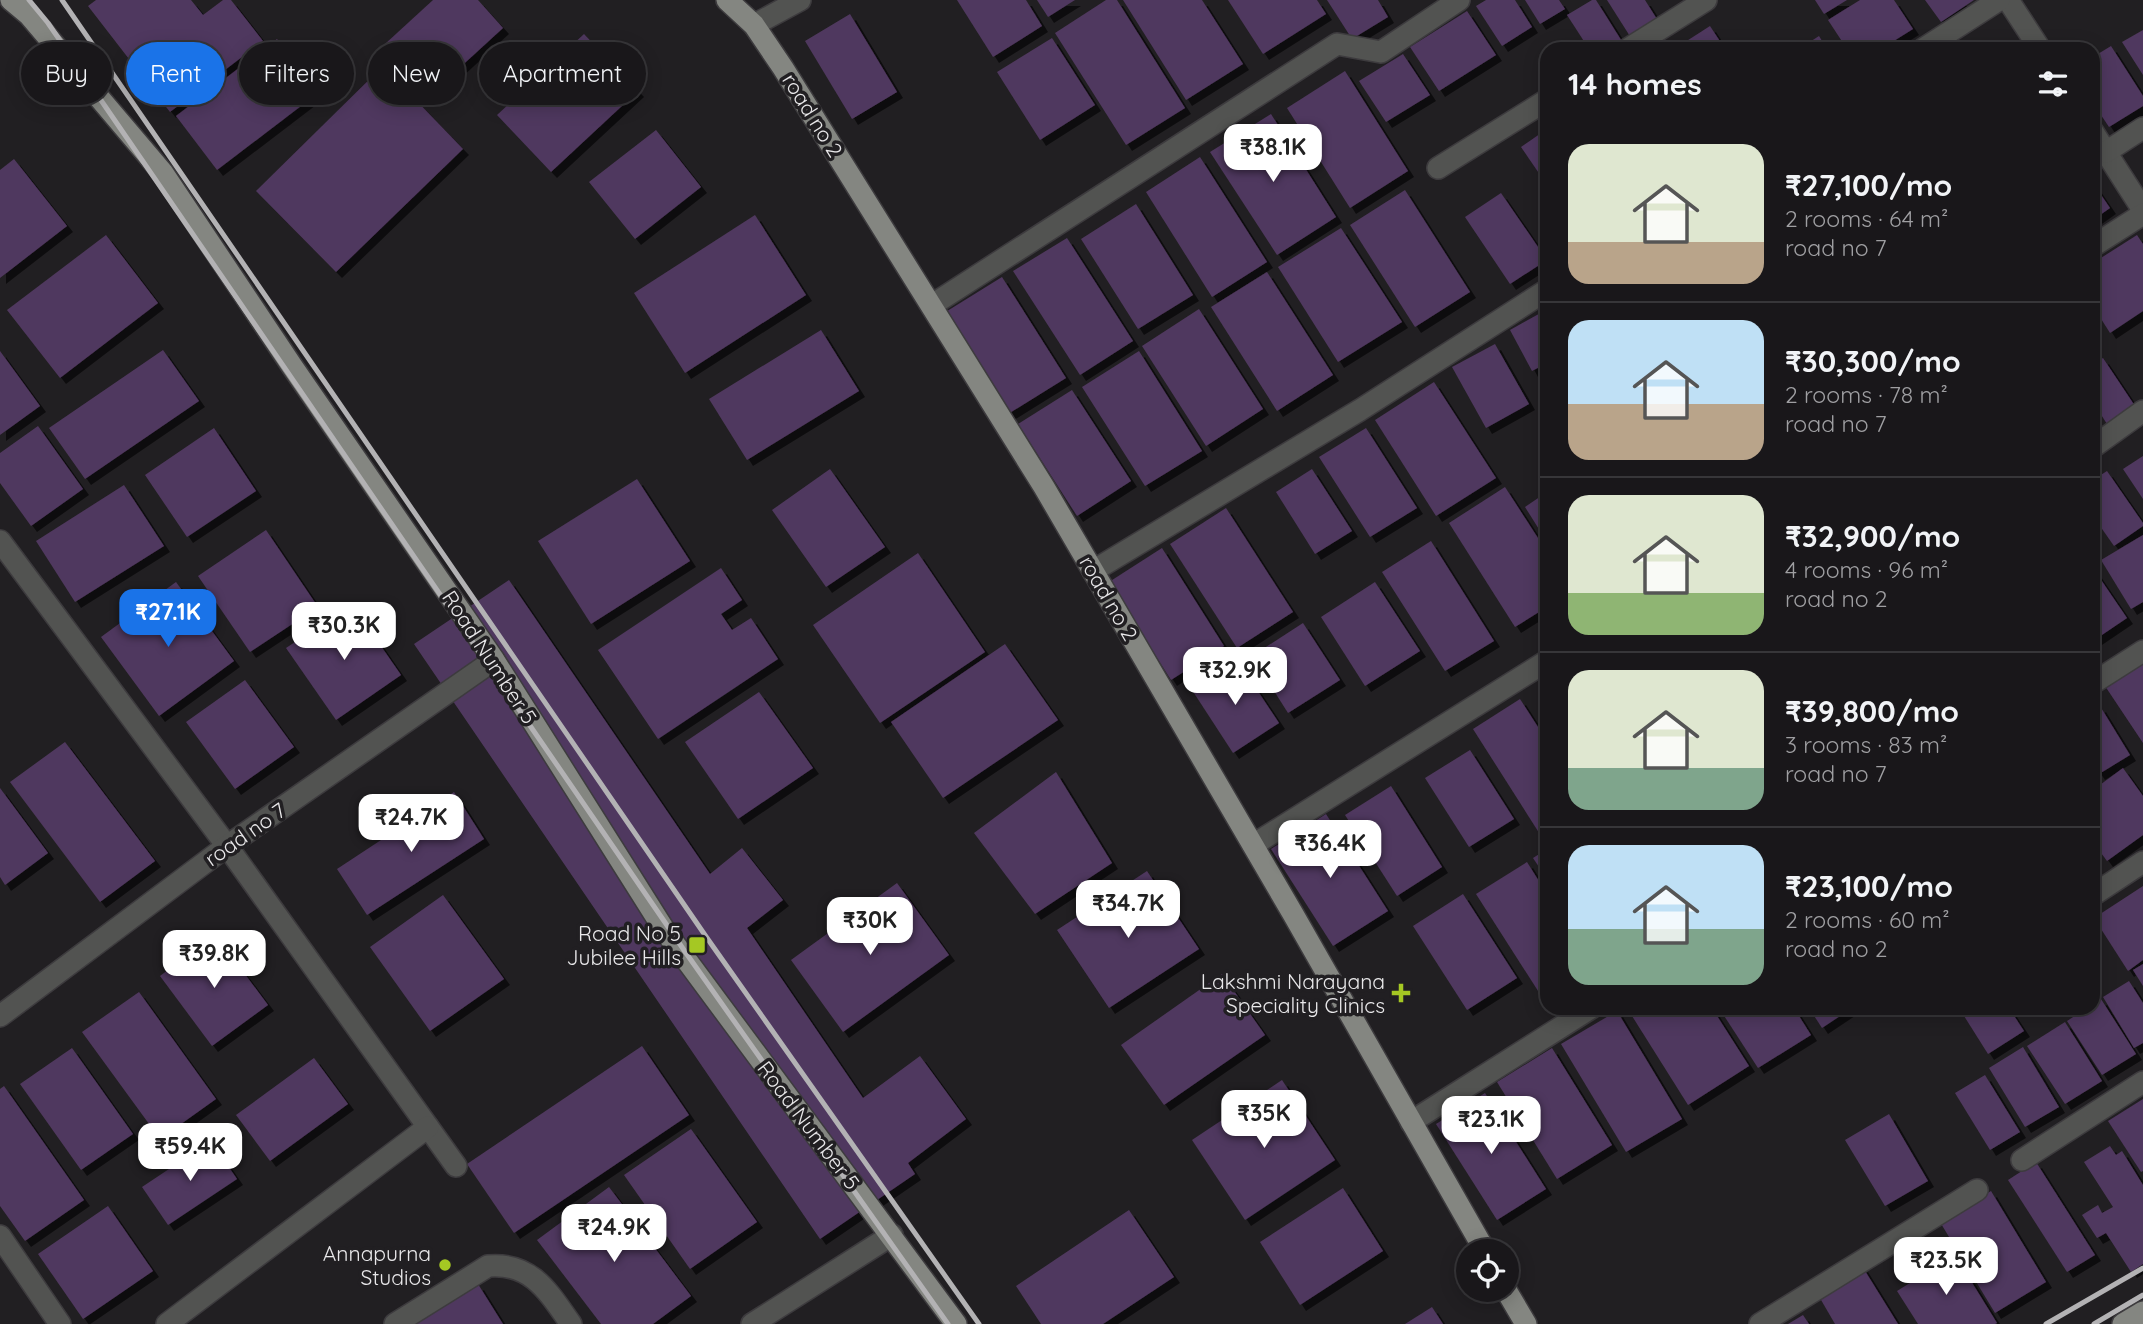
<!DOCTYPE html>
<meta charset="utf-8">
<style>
:root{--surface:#19171a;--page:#262427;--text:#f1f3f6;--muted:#9f9fa2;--line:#373639;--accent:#1a73e8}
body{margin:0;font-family:Quicksand,sans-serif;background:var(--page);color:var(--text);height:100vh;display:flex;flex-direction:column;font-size:26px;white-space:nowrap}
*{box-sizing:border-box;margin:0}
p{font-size:23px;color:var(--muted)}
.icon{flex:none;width:38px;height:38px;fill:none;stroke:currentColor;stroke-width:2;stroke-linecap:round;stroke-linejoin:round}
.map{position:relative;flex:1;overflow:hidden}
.side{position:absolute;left:1540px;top:42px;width:560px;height:973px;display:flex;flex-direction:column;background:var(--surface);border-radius:21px;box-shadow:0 4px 18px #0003,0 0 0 2px var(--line)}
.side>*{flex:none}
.hud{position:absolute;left:21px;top:42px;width:665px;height:63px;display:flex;gap:14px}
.buttons{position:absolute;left:1456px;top:1239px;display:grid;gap:14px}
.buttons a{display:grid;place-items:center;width:63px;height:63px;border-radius:50%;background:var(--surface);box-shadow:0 4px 18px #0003,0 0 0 2px var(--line);font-size:35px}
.price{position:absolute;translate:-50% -60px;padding:0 16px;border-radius:14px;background:#fff;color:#222;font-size:23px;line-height:46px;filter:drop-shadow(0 2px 4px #0008)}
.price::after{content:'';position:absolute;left:50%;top:42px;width:21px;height:16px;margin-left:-10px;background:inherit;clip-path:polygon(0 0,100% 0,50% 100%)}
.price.selected{background:var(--accent);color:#fff}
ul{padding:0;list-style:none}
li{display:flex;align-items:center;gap:21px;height:175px;padding:0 28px}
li+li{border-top:2px solid var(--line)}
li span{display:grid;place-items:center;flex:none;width:196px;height:140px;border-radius:21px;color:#555}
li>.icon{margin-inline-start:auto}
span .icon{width:84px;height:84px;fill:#fffc;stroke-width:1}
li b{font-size:30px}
h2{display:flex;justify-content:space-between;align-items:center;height:84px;padding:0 28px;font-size:30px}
.chip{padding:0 24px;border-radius:32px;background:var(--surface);box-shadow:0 4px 18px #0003,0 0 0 2px var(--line);font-size:24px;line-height:63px}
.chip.selected{background:var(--accent);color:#fff}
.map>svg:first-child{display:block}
.building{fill:#50385e;filter:url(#shadow)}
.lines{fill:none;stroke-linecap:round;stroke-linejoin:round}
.minor-casing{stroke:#3d3b3e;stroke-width:24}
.major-casing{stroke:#3d3b3e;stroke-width:24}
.minor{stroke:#525351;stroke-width:21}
.major{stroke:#848681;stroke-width:21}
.rail{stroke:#b3b2b4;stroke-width:5}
.poi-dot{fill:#a5c823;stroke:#211f22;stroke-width:2.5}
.labels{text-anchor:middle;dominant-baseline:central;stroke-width:7;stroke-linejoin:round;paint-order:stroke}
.street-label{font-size:21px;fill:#e9e8ea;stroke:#211f22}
.poi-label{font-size:21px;fill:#e9e8ea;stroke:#211f22;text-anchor:end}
</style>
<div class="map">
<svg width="2143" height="1324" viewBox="0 0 2143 1324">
<defs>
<filter id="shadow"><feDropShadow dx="6" dy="6" stdDeviation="0" flood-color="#0009"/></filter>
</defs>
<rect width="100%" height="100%" fill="#211f22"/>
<g class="building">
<polygon points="96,0 191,0 203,15 223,0 231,0 263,41 170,112 88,6"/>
<polygon points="433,0 478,0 503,28 431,94 385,44"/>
<polygon points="957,0 1026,0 1042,26 993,57"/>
<polygon points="1037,0 1075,0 1048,17"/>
<polygon points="1106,0 1117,0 1185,108 1126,145 1055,33"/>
<polygon points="1123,0 1202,0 1243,64 1186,100"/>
<polygon points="1228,0 1317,0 1326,14 1263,54"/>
<polygon points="1327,0 1378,0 1388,17 1352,39"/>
<polygon points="1486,0 1515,0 1532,27 1502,46 1476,6"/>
<polygon points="1525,0 1559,0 1565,9 1540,24"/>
<polygon points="1592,0 1596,0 1623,43 1613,49 1589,49 1567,15"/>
<polygon points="1607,0 1645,0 1660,24 1633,41"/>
<polygon points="1815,0 1847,0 1824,14"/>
<polygon points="1860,0 1894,0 1913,29 1881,49 1847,49 1828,20"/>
<polygon points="1925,0 1974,0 1941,22"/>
<polygon points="1467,11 1496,55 1439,91 1410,47"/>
<polygon points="850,14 897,92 852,119 805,41"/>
<polygon points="1710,26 1725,49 1685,49 1682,44"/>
<polygon points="2143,30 2143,75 2122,42"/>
<polygon points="584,34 638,91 551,172 497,115"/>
<polygon points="1819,36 1827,49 1799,49"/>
<polygon points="1052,38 1095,105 1040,140 997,72"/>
<polygon points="277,39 318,93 217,170 176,116"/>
<polygon points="2111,46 2143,96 2143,106 2109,127 2093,103 2093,57"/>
<polygon points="1403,54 1430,95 1386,122 1359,81"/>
<polygon points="383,66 463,149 336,272 256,191"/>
<polygon points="1345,71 1408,171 1350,208 1287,108"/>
<polygon points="1271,114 1336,217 1277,255 1210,152"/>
<polygon points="1547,129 1547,185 1521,147"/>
<polygon points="656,130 701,187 635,239 589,182"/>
<polygon points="1200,157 1267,262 1212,297 1146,192"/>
<polygon points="14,159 67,226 0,278 0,170"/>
<polygon points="2093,183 2110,208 2093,220"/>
<polygon points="1405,190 1470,292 1415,327 1350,225"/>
<polygon points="1501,193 1547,260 1510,284 1465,217"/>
<polygon points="1136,204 1193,295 1138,329 1081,239"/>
<polygon points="755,215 806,295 685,373 634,293"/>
<polygon points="1341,228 1402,322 1338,362 1278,267"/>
<polygon points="106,235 158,303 60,378 7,310"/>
<polygon points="2137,235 2143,244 2143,311 2110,333 2093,306 2093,263"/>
<polygon points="1067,238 1133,341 1080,375 1013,271"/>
<polygon points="1267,272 1333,375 1277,411 1211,307"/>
<polygon points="1002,277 1066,378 1008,414 944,313"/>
<polygon points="1199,309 1263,409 1206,446 1142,346"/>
<polygon points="1546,310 1547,363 1532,371 1510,330"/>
<polygon points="821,330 859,391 747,460 709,399"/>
<polygon points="1495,344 1529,404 1486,428 1452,367"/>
<polygon points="163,350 199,401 85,479 49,428"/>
<polygon points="0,351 40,406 0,435"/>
<polygon points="1139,351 1202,451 1145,486 1082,387"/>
<polygon points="2103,358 2135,406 2107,424 2093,402 2093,364"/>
<polygon points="1434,382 1496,478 1436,516 1375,420"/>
<polygon points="1072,390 1131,481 1077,516 1018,424"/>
<polygon points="38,426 83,489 31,526 0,483 0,453"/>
<polygon points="214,428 256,491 187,537 145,475"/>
<polygon points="1366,428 1417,508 1370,537 1319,457"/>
<polygon points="2143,456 2143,499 2123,469"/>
<polygon points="830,469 885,547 826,587 772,510"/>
<polygon points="1312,469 1352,531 1315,554 1276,492"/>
<polygon points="2107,471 2143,523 2143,526 2114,546 2093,516 2093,480"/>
<polygon points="637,479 690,561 591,624 538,541"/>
<polygon points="124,485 164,546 75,602 36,541"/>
<polygon points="1505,487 1547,552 1547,607 1515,627 1449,523"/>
<polygon points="1547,492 1547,542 1525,507"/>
<polygon points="1226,508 1293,612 1237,648 1170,544"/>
<polygon points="266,530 318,607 250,652 198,576"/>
<polygon points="2143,535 2143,602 2131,609 2101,560"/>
<polygon points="1431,541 1494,641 1445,671 1382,572"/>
<polygon points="1162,548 1224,646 1171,680 1109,582"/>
<polygon points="918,553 985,652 880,723 813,625"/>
<polygon points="721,568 742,600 721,614 732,630 751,618 778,659 658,739 598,650"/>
<polygon points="2095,571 2127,618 2093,641 2093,572"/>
<polygon points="509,580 710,874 742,848 783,900 747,928 863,1098 920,1056 966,1119 908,1163 915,1174 820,1239 414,644"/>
<polygon points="176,582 234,661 159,716 101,637"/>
<polygon points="1375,582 1420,651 1365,686 1321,617"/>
<polygon points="352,604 401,675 336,720 286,648"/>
<polygon points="1303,623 1340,680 1288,713 1252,656"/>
<polygon points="1005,644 1058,720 943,798 891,722"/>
<polygon points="2143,657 2143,743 2103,683"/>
<polygon points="1238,661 1279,723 1233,753 1192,690"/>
<polygon points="245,680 294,747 235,789 186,722"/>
<polygon points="759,692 813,768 738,819 685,742"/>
<polygon points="1520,699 1547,741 1547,836 1543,839 1473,729"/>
<polygon points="1547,702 1547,717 1540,706"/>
<polygon points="2100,706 2130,755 2099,774 2093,765 2093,711"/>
<polygon points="65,742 155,861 100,902 10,782"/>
<polygon points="1470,750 1514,819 1469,847 1425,778"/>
<polygon points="2123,768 2143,796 2143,835 2107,861 2093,842 2093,790"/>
<polygon points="1056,772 1112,863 1035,914 974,833"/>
<polygon points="1391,786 1442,867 1397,896 1345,815"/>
<polygon points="0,788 48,853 5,885 0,877"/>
<polygon points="454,792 484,839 367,915 337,869"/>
<polygon points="1326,814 1388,911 1333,946 1271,849"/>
<polygon points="1547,849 1547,879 1533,858"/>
<polygon points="1527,862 1547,894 1547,990 1540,994 1476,894"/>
<polygon points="1147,871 1199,949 1109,1008 1057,930"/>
<polygon points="897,883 949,955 843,1032 791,960"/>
<polygon points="2143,886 2143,960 2128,971 2094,918"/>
<polygon points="1463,894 1517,978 1467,1010 1413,926"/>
<polygon points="443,895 504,979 430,1031 370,947"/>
<polygon points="215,934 268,1005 212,1046 160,976"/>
<polygon points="2143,964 2143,986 2133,970"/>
<polygon points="1222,974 1265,1035 1164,1105 1121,1045"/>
<polygon points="2129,981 2143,1003 2143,1043 2134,1048 2103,997"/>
<polygon points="139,992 216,1099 160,1139 82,1032"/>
<polygon points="2101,999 2136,1054 2102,1075 2067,1021 2087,1008 2093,1008 2093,1004"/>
<polygon points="1627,1008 1712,1008 1749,1066 1688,1105"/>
<polygon points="1719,1008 1794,1008 1811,1035 1758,1068"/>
<polygon points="1809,1008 1852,1008 1822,1028"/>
<polygon points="1959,1008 2009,1008 2024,1031 1988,1054"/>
<polygon points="1617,1011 1682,1119 1626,1152 1561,1044"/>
<polygon points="2065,1022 2102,1081 2065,1104 2027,1046"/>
<polygon points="642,1046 689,1115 514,1233 467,1164"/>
<polygon points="2023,1047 2059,1107 2025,1127 1989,1068"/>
<polygon points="72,1048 133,1134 81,1170 20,1084"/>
<polygon points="1552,1048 1612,1145 1557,1179 1497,1082"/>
<polygon points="314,1058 348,1104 270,1161 236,1115"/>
<polygon points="1985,1075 2020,1132 1990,1150 1955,1093"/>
<polygon points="1282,1080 1335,1160 1245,1220 1192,1140"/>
<polygon points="4,1086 84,1200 25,1241 0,1206 0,1089"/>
<polygon points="1485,1093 1546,1189 1497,1220 1436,1124"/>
<polygon points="2143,1099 2143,1171 2141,1172 2108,1121"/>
<polygon points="1889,1114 1928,1181 1885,1206 1845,1140"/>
<polygon points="691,1129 757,1222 690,1269 624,1175"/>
<polygon points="211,1141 237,1179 168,1225 142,1187"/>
<polygon points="2110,1146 2116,1155 2122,1151 2143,1185 2143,1264 2131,1272 2106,1233 2097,1238 2082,1215 2098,1205 2102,1213 2113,1207 2084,1162"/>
<polygon points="2036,1162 2095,1255 2067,1272 2008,1180"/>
<polygon points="609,1187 691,1296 653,1324 601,1324 537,1240"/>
<polygon points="1343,1188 1383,1251 1300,1305 1260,1242"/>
<polygon points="1991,1191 2046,1282 1995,1313 1940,1222"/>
<polygon points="108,1206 153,1271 83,1319 38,1254"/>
<polygon points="1129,1210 1174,1277 1103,1324 1041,1324 1016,1286"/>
<polygon points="1955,1255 1997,1323 1995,1324 1918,1324 1897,1291"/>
<polygon points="1862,1266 1898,1324 1835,1324 1817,1293"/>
<polygon points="478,1284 503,1324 416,1324"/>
<polygon points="1432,1307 1443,1324 1405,1324"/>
<polygon points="1803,1315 1809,1324 1788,1324"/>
</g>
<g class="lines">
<g class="minor-casing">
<g id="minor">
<polyline points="2008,0 2040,49"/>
<polyline points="754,25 800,0"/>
<polyline points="1628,49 1706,0"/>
<polyline points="1923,49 1999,0"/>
<polyline points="2093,132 2143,210"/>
<polyline points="2106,152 2143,128"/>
<polyline points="1438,168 1547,100"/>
<polyline points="2093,246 2143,214"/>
<polyline points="932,305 1337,44 1381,52 1459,0"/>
<polyline points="2093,447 2143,411"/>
<polyline points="0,541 227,846 456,1166"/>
<polyline points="1093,571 1360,410 1547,290"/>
<polyline points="2093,683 2143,651"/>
<polyline points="1253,845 1547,661"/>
<polyline points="2093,895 2143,862"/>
<polyline points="0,1016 227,846 494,660"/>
<polyline points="1411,1122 1591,1008"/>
<polyline points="2022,1160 2143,1082"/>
<polyline points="0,1236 60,1324"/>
<polyline points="167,1324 428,1127"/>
<path d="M395,1324L488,1266C532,1262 549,1293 571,1324"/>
<polyline points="752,1324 892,1235"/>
<polyline points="1760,1324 1977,1190"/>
</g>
</g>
<g class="major-casing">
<g id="major">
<polyline points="11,0 29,15 163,173 292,366 494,660 665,931 956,1324"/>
<polyline points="727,0 754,25 783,68 1044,487 1293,914 1485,1251"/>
<polyline points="1506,1290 1526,1324"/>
<polyline points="2123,1324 2143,1312"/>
</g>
</g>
<use href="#minor" class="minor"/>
<use href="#major" class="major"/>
<g class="rail">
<polyline points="29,0 48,23 686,953 948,1324"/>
<polyline points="62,0 707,938 979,1324"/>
<polyline points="2046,1324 2143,1268"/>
<polyline points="2094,1324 2143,1295"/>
</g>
</g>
<g class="poi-dot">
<rect x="688" y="936" width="18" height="18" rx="3.5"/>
<path d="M1397.5 982.5h7v7h7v7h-7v7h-7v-7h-7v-7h7z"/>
<circle cx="445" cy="1265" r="7"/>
</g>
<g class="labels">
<g class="street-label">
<text transform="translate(813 115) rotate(58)">road no 2</text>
<text transform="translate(1109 598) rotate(60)">road no 2</text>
<text transform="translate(490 657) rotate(57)">Road Number 5</text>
<text transform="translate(245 834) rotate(-35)">road no 7</text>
<text transform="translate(809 1125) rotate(53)">Road Number 5</text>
</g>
<g class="poi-label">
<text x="681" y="933">Road No 5<tspan x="681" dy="24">Jubilee Hills</tspan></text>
<text x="1385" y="981">Lakshmi Narayana<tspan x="1385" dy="24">Speciality Clinics</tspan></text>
<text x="431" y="1253">Annapurna<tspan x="431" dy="24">Studios</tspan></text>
</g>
</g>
</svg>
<div class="buttons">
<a><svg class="icon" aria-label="locate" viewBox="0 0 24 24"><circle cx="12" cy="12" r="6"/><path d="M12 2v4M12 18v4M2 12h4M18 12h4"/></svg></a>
</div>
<b class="price" style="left:1273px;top:184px">₹38.1K</b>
<b class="price selected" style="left:168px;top:649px">₹27.1K</b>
<b class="price" style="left:344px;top:662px">₹30.3K</b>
<b class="price" style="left:1235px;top:707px">₹32.9K</b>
<b class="price" style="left:411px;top:854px">₹24.7K</b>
<b class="price" style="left:1330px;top:880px">₹36.4K</b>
<b class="price" style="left:1128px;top:940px">₹34.7K</b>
<b class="price" style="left:870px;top:957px">₹30K</b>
<b class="price" style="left:214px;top:990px">₹39.8K</b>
<b class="price" style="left:1264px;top:1150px">₹35K</b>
<b class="price" style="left:1491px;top:1156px">₹23.1K</b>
<b class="price" style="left:190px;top:1183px">₹59.4K</b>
<b class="price" style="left:614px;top:1264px">₹24.9K</b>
<b class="price" style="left:1946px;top:1297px">₹23.5K</b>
<div class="hud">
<a class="chip">Buy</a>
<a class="chip selected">Rent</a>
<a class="chip">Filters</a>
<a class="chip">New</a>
<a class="chip">Apartment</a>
</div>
<section class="side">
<h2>14 homes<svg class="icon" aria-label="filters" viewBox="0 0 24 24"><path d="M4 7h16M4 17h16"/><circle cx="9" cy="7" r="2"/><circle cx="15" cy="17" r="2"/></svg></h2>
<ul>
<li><span style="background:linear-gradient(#dfe7d0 70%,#b9a48a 0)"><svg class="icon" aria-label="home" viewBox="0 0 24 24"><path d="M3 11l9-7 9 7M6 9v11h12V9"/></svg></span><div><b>₹27,100/mo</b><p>2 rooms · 64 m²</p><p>road no 7</p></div></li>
<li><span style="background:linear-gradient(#bfe0f5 60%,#b9a48a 0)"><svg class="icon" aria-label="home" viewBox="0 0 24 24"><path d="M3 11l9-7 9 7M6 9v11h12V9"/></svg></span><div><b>₹30,300/mo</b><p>2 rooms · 78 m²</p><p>road no 7</p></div></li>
<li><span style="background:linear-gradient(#dfe7d0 70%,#8fb573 0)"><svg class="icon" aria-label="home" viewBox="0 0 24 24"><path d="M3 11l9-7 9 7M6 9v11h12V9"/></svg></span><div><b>₹32,900/mo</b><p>4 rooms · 96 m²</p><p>road no 2</p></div></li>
<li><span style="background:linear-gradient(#dfe7d0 70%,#7fa58c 0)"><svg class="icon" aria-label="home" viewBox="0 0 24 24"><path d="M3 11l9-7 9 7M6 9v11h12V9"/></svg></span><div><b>₹39,800/mo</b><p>3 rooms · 83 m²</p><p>road no 7</p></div></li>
<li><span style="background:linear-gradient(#bfe0f5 60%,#7fa58c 0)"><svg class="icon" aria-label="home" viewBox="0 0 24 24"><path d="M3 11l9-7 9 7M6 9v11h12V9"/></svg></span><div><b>₹23,100/mo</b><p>2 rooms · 60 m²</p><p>road no 2</p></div></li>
</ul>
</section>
</div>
